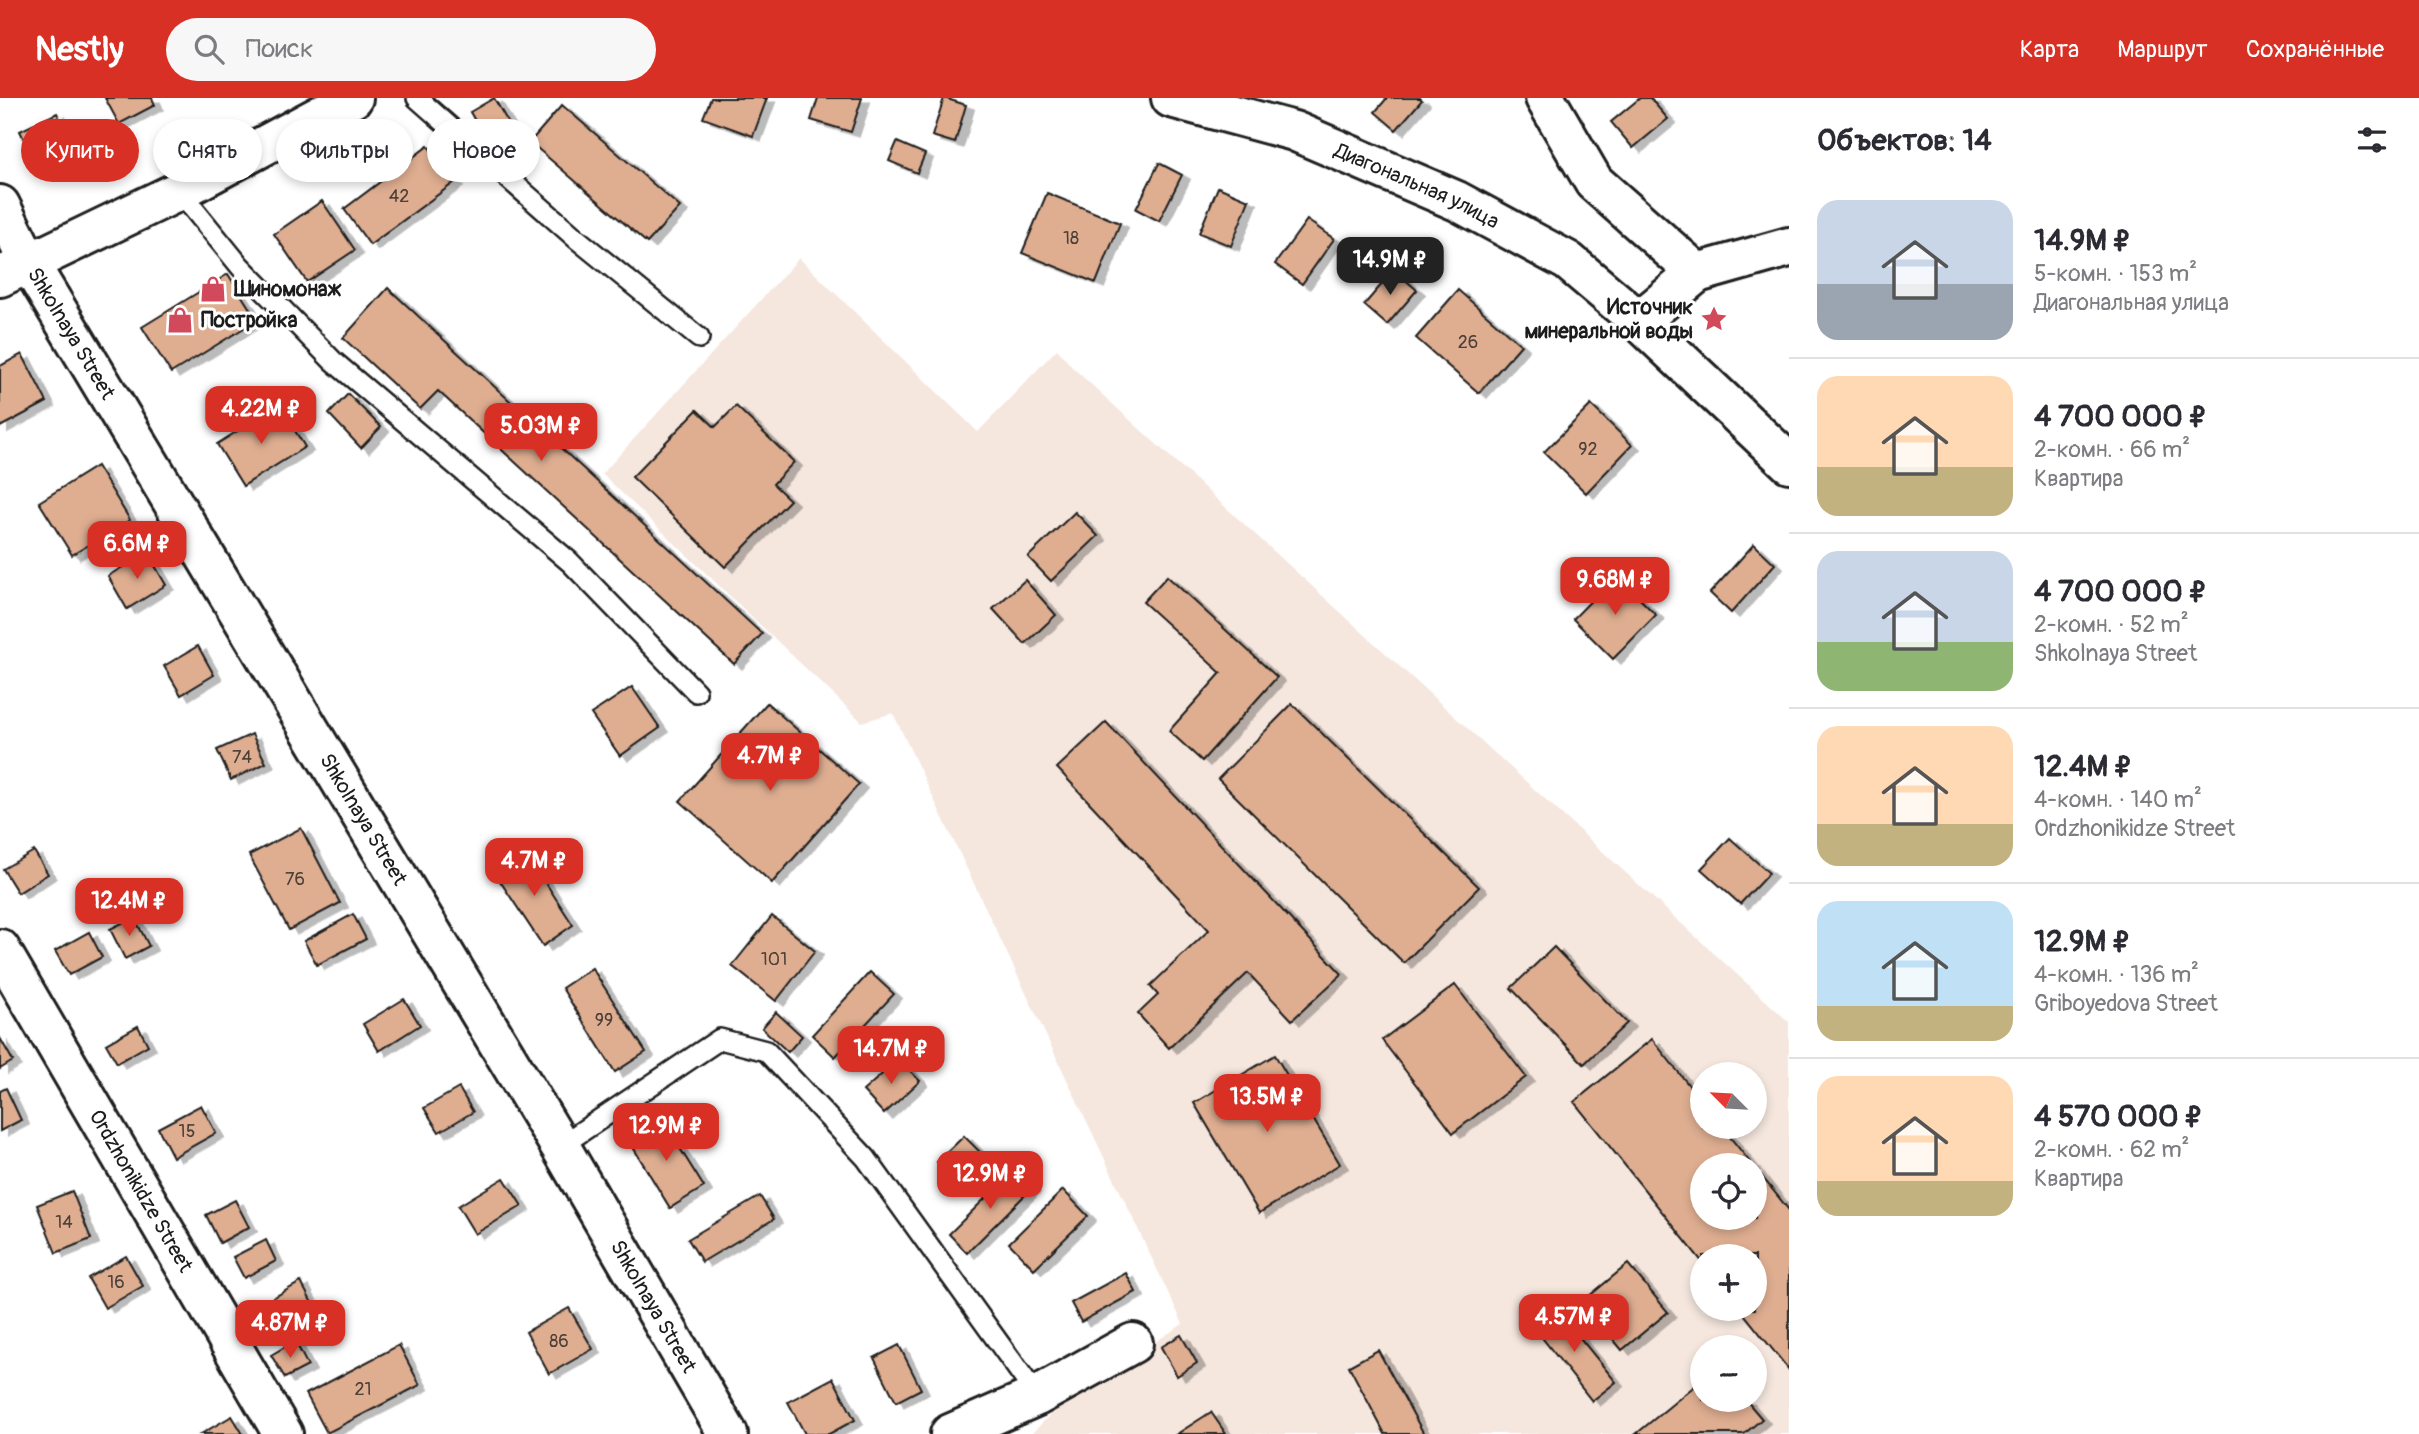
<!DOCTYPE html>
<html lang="ru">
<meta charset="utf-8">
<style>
:root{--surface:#fff;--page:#f7f7f7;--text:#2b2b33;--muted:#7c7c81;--line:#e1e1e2;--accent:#d93025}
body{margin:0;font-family:Pangolin,sans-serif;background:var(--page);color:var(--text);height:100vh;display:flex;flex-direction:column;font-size:26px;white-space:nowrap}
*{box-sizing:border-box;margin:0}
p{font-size:23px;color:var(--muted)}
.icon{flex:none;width:38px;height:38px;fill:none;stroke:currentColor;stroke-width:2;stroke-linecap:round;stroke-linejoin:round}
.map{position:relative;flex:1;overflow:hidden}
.panel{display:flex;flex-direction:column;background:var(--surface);width:630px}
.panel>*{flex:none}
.banner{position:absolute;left:21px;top:21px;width:665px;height:63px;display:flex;gap:14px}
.needle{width:46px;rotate:294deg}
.buttons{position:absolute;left:1690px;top:964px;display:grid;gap:14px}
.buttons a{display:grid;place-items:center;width:77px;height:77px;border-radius:50%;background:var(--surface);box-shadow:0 4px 10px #0003;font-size:35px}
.price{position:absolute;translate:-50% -60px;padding:0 16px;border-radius:14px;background:var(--accent);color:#fff;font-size:23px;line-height:46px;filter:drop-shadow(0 2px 4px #0008)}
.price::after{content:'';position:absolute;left:50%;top:42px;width:21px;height:16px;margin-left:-10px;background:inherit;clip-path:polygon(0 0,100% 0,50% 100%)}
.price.active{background:#222;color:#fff}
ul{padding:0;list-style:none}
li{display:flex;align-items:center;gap:21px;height:175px;padding:0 28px}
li+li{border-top:2px solid var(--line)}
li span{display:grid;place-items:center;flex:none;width:196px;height:140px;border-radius:21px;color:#555}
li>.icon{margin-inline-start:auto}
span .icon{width:84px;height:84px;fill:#fffc;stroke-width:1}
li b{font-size:30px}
h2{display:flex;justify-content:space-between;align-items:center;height:84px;padding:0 28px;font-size:30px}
.pill{padding:0 24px;border-radius:32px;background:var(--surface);box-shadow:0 4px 10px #0003;font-size:24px;line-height:63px}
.pill.active{background:var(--accent);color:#fff}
header{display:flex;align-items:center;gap:42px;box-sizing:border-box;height:98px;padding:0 35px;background:var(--accent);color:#fff}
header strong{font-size:33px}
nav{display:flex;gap:38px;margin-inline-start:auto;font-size:24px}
.search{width:490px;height:63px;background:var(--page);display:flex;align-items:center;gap:18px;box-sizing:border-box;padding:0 24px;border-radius:38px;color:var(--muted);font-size:26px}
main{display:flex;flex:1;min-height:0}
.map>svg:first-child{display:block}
.built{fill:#f5e7de;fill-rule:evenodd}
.building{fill:#dfae91;stroke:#1c1c1c;stroke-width:2;filter:url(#shadow)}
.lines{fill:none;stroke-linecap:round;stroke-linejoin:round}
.service-casing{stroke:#1c1c1c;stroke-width:24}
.minor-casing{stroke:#1c1c1c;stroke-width:44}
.service{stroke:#fff;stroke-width:19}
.minor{stroke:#fff;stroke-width:38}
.labels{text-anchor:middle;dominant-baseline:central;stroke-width:6;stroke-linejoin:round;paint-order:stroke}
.number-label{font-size:18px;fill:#4d4039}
.street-label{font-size:21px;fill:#1c1c1c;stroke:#fff}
.poi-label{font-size:21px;font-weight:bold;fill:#1c1c1c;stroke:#fff;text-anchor:start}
</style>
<header>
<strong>Nestly</strong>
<div class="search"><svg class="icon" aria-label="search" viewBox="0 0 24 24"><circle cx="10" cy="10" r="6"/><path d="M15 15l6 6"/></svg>Поиск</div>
<nav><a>Карта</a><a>Маршрут</a><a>Сохранённые</a></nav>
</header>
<main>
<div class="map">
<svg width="1789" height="1336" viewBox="0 0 1789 1336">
<defs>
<filter id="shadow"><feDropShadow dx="8" dy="4.5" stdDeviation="0" flood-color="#0004"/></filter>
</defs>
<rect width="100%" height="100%" fill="#fff"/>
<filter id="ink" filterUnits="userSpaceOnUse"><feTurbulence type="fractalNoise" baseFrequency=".0143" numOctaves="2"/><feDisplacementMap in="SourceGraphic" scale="14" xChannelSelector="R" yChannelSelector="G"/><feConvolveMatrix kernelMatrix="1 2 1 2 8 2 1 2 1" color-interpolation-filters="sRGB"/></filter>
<g filter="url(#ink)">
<path class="built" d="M799,160L978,334L1057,251L1072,269L1789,924V1336H1031L1066,1301L1183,1226L893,615L862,624L602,376ZM1703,976H1755V1029H1703ZM1703,1068H1755V1120H1703ZM1703,1158H1755V1211H1703ZM1703,1250H1755V1302H1703Z"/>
<g class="building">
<polygon points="105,0 152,0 155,7 119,26"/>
<polygon points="494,0 510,28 486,42 470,14"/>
<polygon points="711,0 767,0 753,38 703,20"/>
<polygon points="818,0 862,0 851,34 811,22"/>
<polygon points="944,0 966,7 955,45 932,38"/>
<polygon points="1387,0 1420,0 1422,2 1396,32 1375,14"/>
<polygon points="1640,0 1650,0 1668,21 1633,50 1611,24"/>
<polygon points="562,7 680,109 647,145 530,44"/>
<polygon points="57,15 71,44 34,62 20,33"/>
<polygon points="897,44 925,56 917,75 889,63"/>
<polygon points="428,48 455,84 370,147 344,111"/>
<polygon points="1159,65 1182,77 1159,123 1136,111"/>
<polygon points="1218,89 1249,102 1231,148 1199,135"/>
<polygon points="1047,95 1120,125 1096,185 1022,155"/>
<polygon points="322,103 355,152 307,184 274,136"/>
<polygon points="1307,122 1334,141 1302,186 1275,166"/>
<polygon points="1394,172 1417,192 1387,227 1364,207"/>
<polygon points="228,176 257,222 171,275 142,229"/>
<polygon points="388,190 762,536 734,566 438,293 420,311 343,240"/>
<polygon points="1458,192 1521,247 1479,295 1416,240"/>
<polygon points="22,256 47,304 0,329 0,268"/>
<polygon points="348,296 381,329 361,350 329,316"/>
<polygon points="279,307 305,349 243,388 217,346"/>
<polygon points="1591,307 1632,347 1586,395 1544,354"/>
<polygon points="736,308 794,364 773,386 790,402 725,469 632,379 697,312 715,329"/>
<polygon points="97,368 130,422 72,457 39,404"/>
<polygon points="1075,414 1098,438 1051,483 1028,459"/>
<polygon points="1754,446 1775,466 1731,515 1710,495"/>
<polygon points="147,454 166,487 127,511 108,478"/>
<polygon points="1616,477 1656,517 1613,561 1573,521"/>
<polygon points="1167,478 1277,579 1202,663 1169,633 1221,575 1143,504"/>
<polygon points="1025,482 1056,517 1025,546 993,511"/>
<polygon points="198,548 214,577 181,597 164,568"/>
<polygon points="632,589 660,630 620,658 591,616"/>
<polygon points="767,605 859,686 772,785 680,703"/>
<polygon points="1292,606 1479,789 1404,865 1218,681"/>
<polygon points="1106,624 1342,876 1292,922 1248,875 1169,950 1138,916 1158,897 1150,888 1209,832 1057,670"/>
<polygon points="252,636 266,665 231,682 217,652"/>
<polygon points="301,730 340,805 289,832 249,757"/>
<polygon points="1730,740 1769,775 1740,806 1701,771"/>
<polygon points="34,753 48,776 18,795 3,771"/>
<polygon points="525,753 573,827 543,848 494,774"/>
<polygon points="353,816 366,841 317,867 304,843"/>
<polygon points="772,818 815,853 776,903 732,868"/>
<polygon points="134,819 149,848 125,861 110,831"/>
<polygon points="89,834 102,859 69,877 55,853"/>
<polygon points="1554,849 1627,925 1584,966 1511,890"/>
<polygon points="592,870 646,954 615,974 562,890"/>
<polygon points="870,874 894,896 835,959 812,937"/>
<polygon points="1455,887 1526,979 1453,1035 1382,942"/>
<polygon points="404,901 420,927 379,953 363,926"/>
<polygon points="776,914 802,938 788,954 762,930"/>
<polygon points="138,928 148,947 117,965 106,946"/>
<polygon points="0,940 13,963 0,971"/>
<polygon points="1652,941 1703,1005 1703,1029 1722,1029 1753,1068 1703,1068 1703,1120 1755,1120 1755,1070 1789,1112 1789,1272 1740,1211 1755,1211 1755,1158 1703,1158 1703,1165 1574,1004"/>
<polygon points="1275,957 1340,1066 1259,1115 1194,1005"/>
<polygon points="899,961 920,983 884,1016 863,993"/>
<polygon points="6,990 21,1022 0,1033 0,993"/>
<polygon points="459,990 473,1014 439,1034 424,1010"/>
<polygon points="201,1007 216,1035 173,1059 158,1030"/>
<polygon points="661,1020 704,1089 670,1110 628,1041"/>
<polygon points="964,1038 986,1060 959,1086 937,1064"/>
<polygon points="1014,1072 1032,1090 967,1155 949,1136"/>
<polygon points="504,1080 522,1108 475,1136 458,1108"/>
<polygon points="1063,1092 1088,1118 1034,1171 1009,1145"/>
<polygon points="72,1093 91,1141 56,1155 37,1107"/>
<polygon points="760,1098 774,1121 702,1164 688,1141"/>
<polygon points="235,1102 249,1129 220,1145 206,1117"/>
<polygon points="266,1142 276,1163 244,1180 233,1159"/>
<polygon points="126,1158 143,1188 105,1210 88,1180"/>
<polygon points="1628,1166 1668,1214 1622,1252 1582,1204"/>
<polygon points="1126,1175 1136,1194 1081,1224 1071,1205"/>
<polygon points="301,1184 314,1209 271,1233 257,1209"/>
<polygon points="1555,1209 1616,1284 1592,1303 1532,1227"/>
<polygon points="569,1210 593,1251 549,1276 526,1234"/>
<polygon points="1181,1237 1197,1265 1177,1278 1161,1249"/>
<polygon points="295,1243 308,1268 285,1280 271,1257"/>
<polygon points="399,1247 420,1287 327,1335 306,1296"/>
<polygon points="899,1247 921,1291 896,1304 874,1260"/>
<polygon points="1378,1252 1424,1336 1385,1336 1349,1268"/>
<polygon points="833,1280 855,1322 829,1336 805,1336 788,1304"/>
<polygon points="1703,1281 1703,1302 1746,1302 1762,1321 1744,1336 1636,1336"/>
<polygon points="1211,1314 1226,1336 1177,1336"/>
<polygon points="232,1318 243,1336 201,1336"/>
</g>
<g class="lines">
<g class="service-casing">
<g id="service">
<polyline points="417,0 577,141 699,240"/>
<polyline points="179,93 240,168 333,263 570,464 696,594"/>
<polyline points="560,1048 720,941 766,953 866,1060 1037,1298"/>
</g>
</g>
<g class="minor-casing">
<g id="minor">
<path id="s1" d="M1171,0L1294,33L1457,103L1568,163L1639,223L1789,365"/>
<polyline points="1545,0 1594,84 1697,175 1639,223"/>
<path id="s2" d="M0,107L29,165L560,1048L728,1336"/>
<polyline points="1697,175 1789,149"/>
<polyline points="0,179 179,93 353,0"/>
<path id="s3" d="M0,851L283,1336"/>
<polyline points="950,1336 1037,1298 1133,1245"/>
</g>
</g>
<use href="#service" class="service"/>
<use href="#minor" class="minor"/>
</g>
</g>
<defs>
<g id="shop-bare" transform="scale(2.1)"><path d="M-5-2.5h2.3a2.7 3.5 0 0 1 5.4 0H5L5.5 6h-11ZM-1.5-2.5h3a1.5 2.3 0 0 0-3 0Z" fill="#d1495b" stroke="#fff" stroke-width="2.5" paint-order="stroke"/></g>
<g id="sight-bare" transform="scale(2.1)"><path d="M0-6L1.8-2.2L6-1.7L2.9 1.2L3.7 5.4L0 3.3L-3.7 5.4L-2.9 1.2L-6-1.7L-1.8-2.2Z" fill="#d1495b" stroke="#fff" stroke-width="2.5" paint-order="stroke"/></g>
</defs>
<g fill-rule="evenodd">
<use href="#shop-bare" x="213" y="191"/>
<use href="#sight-bare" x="1714" y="221"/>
<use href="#shop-bare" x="180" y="222"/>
</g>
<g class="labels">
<g class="number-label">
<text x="399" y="98">42</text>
<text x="1071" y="140">18</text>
<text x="1468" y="244">26</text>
<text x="1588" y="351">92</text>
<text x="242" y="659">74</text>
<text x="295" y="781">76</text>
<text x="774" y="861">101</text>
<text x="604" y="922">99</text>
<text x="187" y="1033">15</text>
<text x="64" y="1124">14</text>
<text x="116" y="1184">16</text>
<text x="559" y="1243">86</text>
<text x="363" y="1291">21</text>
</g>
<g class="street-label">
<text stroke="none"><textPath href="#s1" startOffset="262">Диагональная улица</textPath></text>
<text stroke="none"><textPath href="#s2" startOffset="147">Shkolnaya Street</textPath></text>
<text stroke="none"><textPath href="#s2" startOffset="714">Shkolnaya Street</textPath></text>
<text stroke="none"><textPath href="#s3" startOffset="280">Ordzhonikidze Street</textPath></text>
<text stroke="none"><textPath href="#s2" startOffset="1281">Shkolnaya Street</textPath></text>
</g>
<g class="poi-label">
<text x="234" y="191">Шиномонаж</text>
<text x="1693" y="209" text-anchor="end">Источник<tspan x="1693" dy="24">минеральной воды</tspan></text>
<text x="201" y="222">Постройка</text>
</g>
</g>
</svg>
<div class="buttons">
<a><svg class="needle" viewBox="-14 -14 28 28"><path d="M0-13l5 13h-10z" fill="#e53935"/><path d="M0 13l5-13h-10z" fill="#7c7c81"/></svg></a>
<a><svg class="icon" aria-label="locate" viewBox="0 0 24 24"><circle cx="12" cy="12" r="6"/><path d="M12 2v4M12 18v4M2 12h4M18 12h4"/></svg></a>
<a>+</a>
<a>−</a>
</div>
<b class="price active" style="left:1390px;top:199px">14.9M ₽</b>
<b class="price" style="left:261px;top:348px">4.22M ₽</b>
<b class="price" style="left:541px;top:365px">5.03M ₽</b>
<b class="price" style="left:137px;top:483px">6.6M ₽</b>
<b class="price" style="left:1615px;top:519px">9.68M ₽</b>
<b class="price" style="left:770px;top:695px">4.7M ₽</b>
<b class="price" style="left:534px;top:800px">4.7M ₽</b>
<b class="price" style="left:129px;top:840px">12.4M ₽</b>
<b class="price" style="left:891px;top:988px">14.7M ₽</b>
<b class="price" style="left:1267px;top:1036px">13.5M ₽</b>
<b class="price" style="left:666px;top:1065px">12.9M ₽</b>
<b class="price" style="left:990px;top:1113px">12.9M ₽</b>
<b class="price" style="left:1574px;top:1256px">4.57M ₽</b>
<b class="price" style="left:290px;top:1262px">4.87M ₽</b>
<div class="banner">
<a class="pill active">Купить</a>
<a class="pill">Снять</a>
<a class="pill">Фильтры</a>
<a class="pill">Новое</a>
</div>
</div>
<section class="panel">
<h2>Объектов: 14<svg class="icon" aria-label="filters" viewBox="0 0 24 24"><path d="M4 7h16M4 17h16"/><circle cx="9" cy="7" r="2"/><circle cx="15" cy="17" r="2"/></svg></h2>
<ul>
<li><span style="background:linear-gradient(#c9d6e8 60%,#9aa5b1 0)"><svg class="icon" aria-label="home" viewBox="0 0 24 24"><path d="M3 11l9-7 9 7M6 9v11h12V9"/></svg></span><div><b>14.9M ₽</b><p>5-комн. · 153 m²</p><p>Диагональная улица</p></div></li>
<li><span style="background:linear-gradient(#ffd9b3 65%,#c2b280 0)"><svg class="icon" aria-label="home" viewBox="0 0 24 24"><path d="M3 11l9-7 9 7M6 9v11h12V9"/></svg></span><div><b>4 700 000 ₽</b><p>2-комн. · 66 m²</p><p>Квартира</p></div></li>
<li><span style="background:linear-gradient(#c9d6e8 65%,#8fb573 0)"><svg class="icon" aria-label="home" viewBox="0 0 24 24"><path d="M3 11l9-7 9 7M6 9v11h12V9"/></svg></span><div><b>4 700 000 ₽</b><p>2-комн. · 52 m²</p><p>Shkolnaya Street</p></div></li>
<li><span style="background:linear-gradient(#ffd9b3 70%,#c2b280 0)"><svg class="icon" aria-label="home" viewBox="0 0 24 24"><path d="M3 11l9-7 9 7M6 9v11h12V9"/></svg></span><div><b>12.4M ₽</b><p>4-комн. · 140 m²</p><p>Ordzhonikidze Street</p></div></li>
<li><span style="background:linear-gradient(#bfe0f5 75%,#c2b280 0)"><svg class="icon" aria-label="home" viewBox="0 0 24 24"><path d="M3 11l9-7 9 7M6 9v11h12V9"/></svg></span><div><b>12.9M ₽</b><p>4-комн. · 136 m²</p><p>Griboyedova Street</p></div></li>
<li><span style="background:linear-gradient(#ffd9b3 75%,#c2b280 0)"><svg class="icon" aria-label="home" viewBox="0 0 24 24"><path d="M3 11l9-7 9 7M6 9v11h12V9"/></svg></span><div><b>4 570 000 ₽</b><p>2-комн. · 62 m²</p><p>Квартира</p></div></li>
</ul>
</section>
</main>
